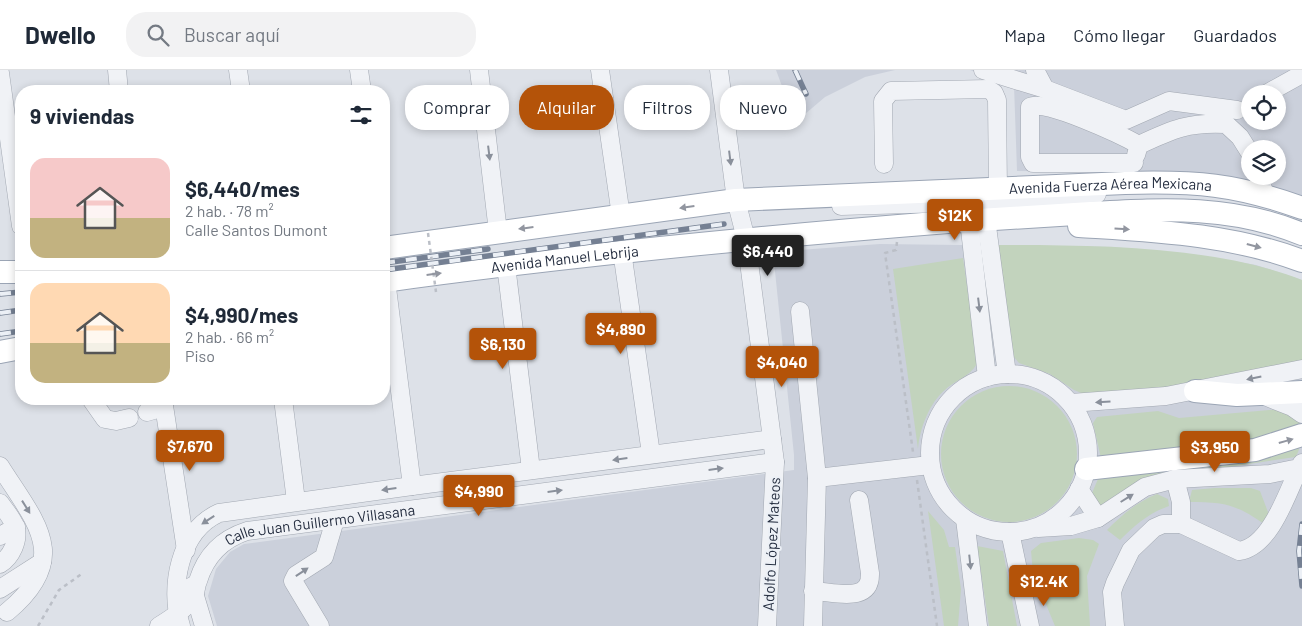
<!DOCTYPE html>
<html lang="es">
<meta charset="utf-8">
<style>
:root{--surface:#fff;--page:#f2f2f3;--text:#1f2937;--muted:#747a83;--line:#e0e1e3;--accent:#b45309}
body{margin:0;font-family:Barlow,sans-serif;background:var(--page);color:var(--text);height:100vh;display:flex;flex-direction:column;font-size:19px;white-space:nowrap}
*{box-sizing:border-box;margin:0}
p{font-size:16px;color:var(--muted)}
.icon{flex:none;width:28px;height:28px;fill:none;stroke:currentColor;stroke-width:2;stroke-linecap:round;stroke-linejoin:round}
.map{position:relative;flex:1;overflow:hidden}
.side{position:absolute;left:15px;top:15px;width:375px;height:320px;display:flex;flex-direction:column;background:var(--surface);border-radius:20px;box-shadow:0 2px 8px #0003}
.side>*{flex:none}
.guide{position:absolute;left:405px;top:15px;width:475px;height:45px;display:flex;gap:10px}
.controls{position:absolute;left:1241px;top:15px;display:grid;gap:10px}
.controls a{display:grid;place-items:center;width:45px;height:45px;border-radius:50%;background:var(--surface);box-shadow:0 2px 8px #0003;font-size:25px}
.price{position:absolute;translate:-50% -42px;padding:0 11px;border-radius:5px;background:var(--accent);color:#fff;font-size:16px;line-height:32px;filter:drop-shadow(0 1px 2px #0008)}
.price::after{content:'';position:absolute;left:50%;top:30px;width:15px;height:11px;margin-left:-8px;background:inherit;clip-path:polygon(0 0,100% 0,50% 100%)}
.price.on{background:#222;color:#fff}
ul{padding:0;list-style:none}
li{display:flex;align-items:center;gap:15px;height:125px;padding:0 15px}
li+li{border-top:1px solid var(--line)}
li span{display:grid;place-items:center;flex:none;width:140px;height:100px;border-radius:15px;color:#555}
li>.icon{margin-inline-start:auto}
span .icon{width:60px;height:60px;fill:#fffc;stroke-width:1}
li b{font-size:21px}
h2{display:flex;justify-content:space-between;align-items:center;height:60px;padding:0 15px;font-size:21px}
.chip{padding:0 18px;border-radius:20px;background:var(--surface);box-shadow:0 2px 8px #0003;font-size:18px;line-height:45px}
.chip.on{background:var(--accent);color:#fff}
header{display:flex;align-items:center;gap:30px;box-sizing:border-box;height:70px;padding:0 25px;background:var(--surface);border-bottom:1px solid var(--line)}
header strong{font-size:24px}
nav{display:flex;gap:28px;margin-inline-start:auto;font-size:18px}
.search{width:350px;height:45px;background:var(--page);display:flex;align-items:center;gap:12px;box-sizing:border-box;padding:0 18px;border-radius:20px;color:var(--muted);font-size:19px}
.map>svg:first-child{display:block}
.built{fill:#cbd0db;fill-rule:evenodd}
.green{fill:#c2d3bd}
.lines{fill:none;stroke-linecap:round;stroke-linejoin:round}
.minor-casing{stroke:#a2a8b2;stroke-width:19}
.major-casing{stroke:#9ba5b5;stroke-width:24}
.path{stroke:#bbbfc7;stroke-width:2.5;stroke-dasharray:4 4;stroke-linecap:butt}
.minor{stroke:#f0f2f6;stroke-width:18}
.major{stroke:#fff;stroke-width:22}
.rail-casing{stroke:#758093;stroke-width:5.5}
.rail{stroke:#ecf0f6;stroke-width:4;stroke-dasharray:11;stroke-linecap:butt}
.path-bridge{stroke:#bbbfc7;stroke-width:2.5;stroke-dasharray:4 4;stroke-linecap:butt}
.oneway{fill:#8a909b}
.oneway2{fill:#9296a0}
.labels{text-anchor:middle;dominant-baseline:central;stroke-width:4;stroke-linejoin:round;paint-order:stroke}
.street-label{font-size:15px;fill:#252e40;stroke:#ecf0f6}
</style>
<header>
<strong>Dwello</strong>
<div class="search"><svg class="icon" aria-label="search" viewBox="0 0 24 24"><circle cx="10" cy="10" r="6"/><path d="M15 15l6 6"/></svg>Buscar aquí</div>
<nav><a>Mapa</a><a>Cómo llegar</a><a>Guardados</a></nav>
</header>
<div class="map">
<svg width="1302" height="556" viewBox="0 0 1302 556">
<rect width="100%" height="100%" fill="#dde1e8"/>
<g class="built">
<polygon points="776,0 895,0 865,7 825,27 798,50 789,35"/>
<path d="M970,0H1302V129L1196,106L1113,102L1017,101L1014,15ZM1250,24H1278V51H1250ZM1250,79H1278V106H1250Z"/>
<polygon points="880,174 1113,177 1209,187 1256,195 1302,210 1302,556 217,556 208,526 216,499 230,482 244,474 794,400 794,385 773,182"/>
</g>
<g class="green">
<path d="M995,175C1091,175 1213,175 1302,210V292L1173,316L1086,325L1074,320L1050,304L1019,293L1013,286Z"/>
<path d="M963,188L978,291C973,305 956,310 946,319C929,333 920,358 918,379L893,199Z"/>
<circle cx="1009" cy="384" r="68"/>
<path d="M1281,339C1286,341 1296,344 1299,348C1302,357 1302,380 1295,387L1210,400L1117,427L1100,436L1092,423L1098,409L1105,406L1093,353L1097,347L1158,341L1179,348Z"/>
<path d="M1215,418H1251L1260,421L1271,450L1264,454C1236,434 1223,432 1189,432L1192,420Z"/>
<path d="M1157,424L1168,429L1169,436C1149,443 1135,455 1120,470L1107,460C1123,444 1137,432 1157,424Z"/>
<polygon points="928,441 944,460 949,477 955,477 961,519 958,556 944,556"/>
<polygon points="1079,468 1093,470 1099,474 1087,506 1090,556 1055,556 1033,503 1031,481 1041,473"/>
<polygon points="977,476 1003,481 1017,556 989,556"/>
</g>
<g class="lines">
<g class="minor-casing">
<g id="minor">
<polyline points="117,0 119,21"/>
<polyline points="238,0 241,21"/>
<polyline points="359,0 362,21"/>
<polyline points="479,0 498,162"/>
<polyline points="600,0 621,146"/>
<polyline points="719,0 736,130 746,169 775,392 767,556"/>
<polyline points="983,0 1045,19 1126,50 1169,31 1237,40"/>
<polyline points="1035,0 1045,19"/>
<polyline points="0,3 21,156"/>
<polyline points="1266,24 1302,4"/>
<path d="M1136,85L1139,75C1173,59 1189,52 1226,54L1240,67L1250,83"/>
<path d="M1134,93H1033L1030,87V37C1043,28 1123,66 1139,75"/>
<polyline points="884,94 883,31 891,21 988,19 994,23 997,30 998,121"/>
<polyline points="1259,106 1265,125"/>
<polyline points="841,136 1015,131 1097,124"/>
<polyline points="986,149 1007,304"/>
<polyline points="969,151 987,307"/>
<polyline points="622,181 651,384"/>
<polyline points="506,195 531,400"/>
<polyline points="386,210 412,416"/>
<polyline points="800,241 817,408"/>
<circle cx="1009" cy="383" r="79"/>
<polyline points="1262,325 1292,337 1302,344"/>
<polyline points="91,329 105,349 116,351 129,348"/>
<polyline points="163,329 186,480"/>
<polyline points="283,329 296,431"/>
<polyline points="1071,333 1166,326 1302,299"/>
<polyline points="147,342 164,337"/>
<path d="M0,396C35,452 73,487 7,542"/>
<polyline points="1175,409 1181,432 1181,454"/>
<polyline points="1079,419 1098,448"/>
<path d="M0,433C5,440 12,448 15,456C20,470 11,487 0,494"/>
<polyline points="965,449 978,556"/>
<polyline points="1038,458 1071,456 1098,448 1145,417 1175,409 1270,404 1299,398 1302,393"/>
<polyline points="1010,462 1030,556"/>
<polyline points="0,466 16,457"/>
<polyline points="192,516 204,556"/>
<polyline points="0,519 42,492"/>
<path d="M813,521C835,522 871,534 870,503L859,430"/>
<path id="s1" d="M159,556C172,548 186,539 194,526C196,521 196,515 198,511C206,485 222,469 247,461L775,392"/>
<path d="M181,556C169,518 179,461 219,443L412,416L772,369"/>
<polyline points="320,556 293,511 296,505 324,487 335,450"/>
<polyline points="813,556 817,408 930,395"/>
<path d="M1115,556L1112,522L1115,513L1131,480L1154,458L1163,454H1181L1239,481C1270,477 1287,424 1299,398"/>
</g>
</g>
<g class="major-casing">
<g id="major">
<path d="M1079,156C1155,161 1231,164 1302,191"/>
<path id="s2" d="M384,178L736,130L1125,113C1195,111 1236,114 1302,138"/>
<polyline points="0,202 21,202"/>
<path id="s3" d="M384,211C571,185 759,167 948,152C996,149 1043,146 1091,143C1165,139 1232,135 1302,164"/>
<polyline points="0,282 21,278"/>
<polyline points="1195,321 1237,325 1302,322"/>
<polyline points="1086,399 1255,380 1302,365"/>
</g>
</g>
<g class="path">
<polyline points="897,172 896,180 885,183 913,382"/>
<polyline points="917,410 937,556"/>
<polyline points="38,556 59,520 83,503"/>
</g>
<use href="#minor" class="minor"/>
<use href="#major" class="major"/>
<g class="rail-casing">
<g id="rail">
<polyline points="795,0 806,24"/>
<polyline points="384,193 488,179"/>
<polyline points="384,200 724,154"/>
<polyline points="0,224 21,222"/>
<polyline points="0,243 21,240"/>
<polyline points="0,264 21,261"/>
<polyline points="1302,454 1299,481 1302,516"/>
</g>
</g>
<use href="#rail" class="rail"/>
<polyline class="path-bridge" points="428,163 436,222"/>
</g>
<defs><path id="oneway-solid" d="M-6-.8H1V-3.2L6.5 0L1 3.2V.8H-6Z" transform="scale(1.25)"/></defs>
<g class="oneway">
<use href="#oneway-solid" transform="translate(489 83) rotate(83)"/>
<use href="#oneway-solid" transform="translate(730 88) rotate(83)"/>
<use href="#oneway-solid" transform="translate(979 235) rotate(83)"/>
<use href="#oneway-solid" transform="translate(1254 308) rotate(168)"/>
<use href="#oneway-solid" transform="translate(1103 332) rotate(176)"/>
<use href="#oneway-solid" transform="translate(620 389) rotate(172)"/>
<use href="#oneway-solid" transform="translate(716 399) rotate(-7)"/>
<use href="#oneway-solid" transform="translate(389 419) rotate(172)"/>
<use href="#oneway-solid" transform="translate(555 421) rotate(-7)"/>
<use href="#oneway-solid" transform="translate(1127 428) rotate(-32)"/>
<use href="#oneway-solid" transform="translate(26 437) rotate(58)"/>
<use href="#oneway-solid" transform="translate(208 450) rotate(147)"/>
<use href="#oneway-solid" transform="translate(970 492) rotate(84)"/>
<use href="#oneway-solid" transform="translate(302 502) rotate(-34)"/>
</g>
<g class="oneway2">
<use href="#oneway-solid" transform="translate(687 137) rotate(172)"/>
<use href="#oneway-solid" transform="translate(526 158) rotate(173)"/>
<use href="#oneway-solid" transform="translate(1122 159) rotate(4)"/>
<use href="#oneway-solid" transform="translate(1254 176) rotate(15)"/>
<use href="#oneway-solid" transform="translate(434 204) rotate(-7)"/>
<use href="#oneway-solid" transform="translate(1286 371) rotate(-16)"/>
</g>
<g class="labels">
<g class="street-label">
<text stroke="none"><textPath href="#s2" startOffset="730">Avenida Fuerza Aérea Mexicana</textPath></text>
<text stroke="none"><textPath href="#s3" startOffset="182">Avenida Manuel Lebrija</textPath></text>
<text stroke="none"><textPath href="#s1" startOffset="208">Calle Juan Guillermo Villasana</textPath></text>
<text transform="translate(771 474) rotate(-87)">Adolfo López Mateos</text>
</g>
</g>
</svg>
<div class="controls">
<a><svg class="icon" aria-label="locate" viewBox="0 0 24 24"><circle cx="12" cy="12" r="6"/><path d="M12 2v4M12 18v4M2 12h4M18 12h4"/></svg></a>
<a><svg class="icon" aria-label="layers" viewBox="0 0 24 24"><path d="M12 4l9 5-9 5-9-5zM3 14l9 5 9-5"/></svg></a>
</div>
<b class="price" style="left:955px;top:171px">$12K</b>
<b class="price on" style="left:768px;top:207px">$6,440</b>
<b class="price" style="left:621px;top:285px">$4,890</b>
<b class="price" style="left:503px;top:300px">$6,130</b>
<b class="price" style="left:782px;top:318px">$4,040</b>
<b class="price" style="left:190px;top:402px">$7,670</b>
<b class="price" style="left:1215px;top:403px">$3,950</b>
<b class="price" style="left:479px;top:447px">$4,990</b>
<b class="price" style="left:1044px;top:537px">$12.4K</b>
<div class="guide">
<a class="chip">Comprar</a>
<a class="chip on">Alquilar</a>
<a class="chip">Filtros</a>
<a class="chip">Nuevo</a>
</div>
<section class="side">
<h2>9 viviendas<svg class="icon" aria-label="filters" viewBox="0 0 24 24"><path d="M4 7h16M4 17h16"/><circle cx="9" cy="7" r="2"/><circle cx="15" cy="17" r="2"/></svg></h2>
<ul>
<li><span style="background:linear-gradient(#f6c9c9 60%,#c2b280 0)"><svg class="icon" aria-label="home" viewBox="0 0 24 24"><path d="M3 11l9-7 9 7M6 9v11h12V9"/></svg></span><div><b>$6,440/mes</b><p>2 hab. · 78 m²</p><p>Calle Santos Dumont</p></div></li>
<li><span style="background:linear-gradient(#ffd9b3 60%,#c2b280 0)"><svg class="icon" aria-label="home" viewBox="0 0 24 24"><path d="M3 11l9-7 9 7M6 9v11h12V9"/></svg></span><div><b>$4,990/mes</b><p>2 hab. · 66 m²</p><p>Piso</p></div></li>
</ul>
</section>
</div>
